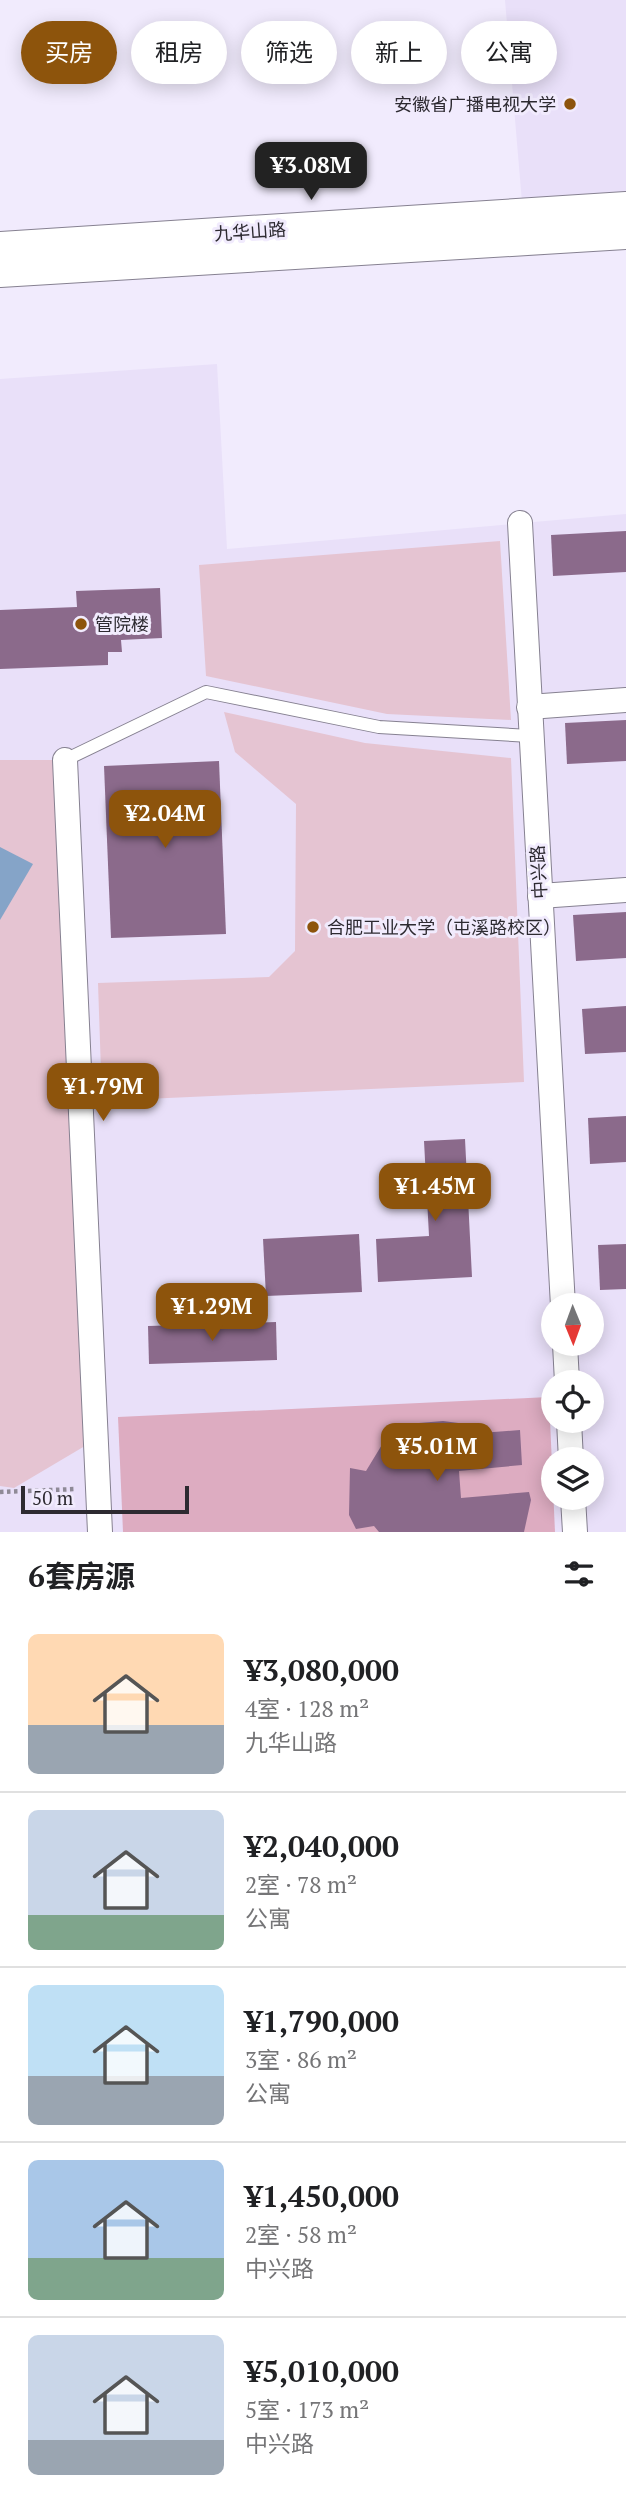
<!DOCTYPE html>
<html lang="zh">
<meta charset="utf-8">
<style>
:root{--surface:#fff;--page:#f6f6f6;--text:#202124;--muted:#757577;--line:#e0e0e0;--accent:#8d540c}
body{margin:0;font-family:"PT Serif","Noto Sans SC",serif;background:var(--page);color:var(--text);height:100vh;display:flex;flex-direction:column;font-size:26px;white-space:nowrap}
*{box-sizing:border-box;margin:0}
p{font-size:23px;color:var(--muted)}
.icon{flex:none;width:38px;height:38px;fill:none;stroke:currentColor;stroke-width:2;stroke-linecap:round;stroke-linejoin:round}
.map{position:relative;height:1532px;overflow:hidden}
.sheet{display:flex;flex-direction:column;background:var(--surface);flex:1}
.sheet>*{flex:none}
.guide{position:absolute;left:21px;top:21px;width:584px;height:63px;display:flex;gap:14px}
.needle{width:46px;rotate:179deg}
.tools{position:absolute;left:541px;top:1293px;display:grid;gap:14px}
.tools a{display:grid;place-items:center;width:63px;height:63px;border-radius:50%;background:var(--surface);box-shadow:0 4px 18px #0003;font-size:35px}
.scale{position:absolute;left:21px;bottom:18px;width:168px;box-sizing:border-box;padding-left:7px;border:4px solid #2d2a31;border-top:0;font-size:19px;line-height:24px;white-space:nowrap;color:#2d2a31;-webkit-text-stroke:5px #f1ebfd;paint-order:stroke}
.price{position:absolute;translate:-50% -60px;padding:0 16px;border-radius:14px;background:var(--accent);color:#fff;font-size:23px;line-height:46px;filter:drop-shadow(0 2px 4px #0008)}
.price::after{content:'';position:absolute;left:50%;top:42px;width:21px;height:16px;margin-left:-10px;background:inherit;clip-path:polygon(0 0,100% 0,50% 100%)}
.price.current{background:#222;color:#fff}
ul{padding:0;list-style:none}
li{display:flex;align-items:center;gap:21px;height:175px;padding:0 28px}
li+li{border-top:2px solid var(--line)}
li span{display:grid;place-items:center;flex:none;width:196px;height:140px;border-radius:10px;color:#555}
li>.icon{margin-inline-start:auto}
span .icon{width:84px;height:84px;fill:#fffc;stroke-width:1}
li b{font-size:30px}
h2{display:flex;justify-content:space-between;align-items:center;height:84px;padding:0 28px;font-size:30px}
.tag{padding:0 24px;border-radius:32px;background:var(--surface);box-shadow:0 4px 18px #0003;font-size:24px;line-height:63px}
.tag.current{background:var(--accent);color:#fff}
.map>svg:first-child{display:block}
.built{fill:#e9e0f9;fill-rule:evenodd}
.green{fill:#e5c4d2}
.forest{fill:#ddacc1}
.water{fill:#85a4c8}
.building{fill:#8b6a8b}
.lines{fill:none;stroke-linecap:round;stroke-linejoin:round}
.service-casing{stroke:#868191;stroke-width:14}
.minor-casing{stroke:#868191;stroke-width:26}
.tertiary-casing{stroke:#868191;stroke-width:32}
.path{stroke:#8f8a97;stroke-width:4.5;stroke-dasharray:3.5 3.5;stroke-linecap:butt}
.service{stroke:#fff;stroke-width:12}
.minor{stroke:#fff;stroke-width:24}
.tertiary{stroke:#fff;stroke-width:30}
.poi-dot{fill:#8d540c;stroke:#f1ebfd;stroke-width:2.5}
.labels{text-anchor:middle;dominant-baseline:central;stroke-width:6;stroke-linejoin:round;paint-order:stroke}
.poi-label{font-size:18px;fill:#2d2a31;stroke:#f1ebfd;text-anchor:start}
.street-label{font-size:18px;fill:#2d2a31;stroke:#f1ebfd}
</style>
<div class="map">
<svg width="626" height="1532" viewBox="0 0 626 1532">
<rect width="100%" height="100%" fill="#f1ebfd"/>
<g class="built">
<polygon points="505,0 626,0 626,207 523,214"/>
<path d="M217,364L227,549L626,514V1532H0V379ZM553,1306H592V1344H553ZM553,1382H592V1421H553ZM553,1460H592V1498H553Z"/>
</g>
<g class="green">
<polygon points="500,541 511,720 387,714 206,676 199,565"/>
<polygon points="224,712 365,743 511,758 524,1082 102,1101 98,983 269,977 295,951 296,804 235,752"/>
<polygon points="0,760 65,760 95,1440 14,1488 0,1486"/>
</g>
<polygon class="forest" points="549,1397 555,1532 123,1532 118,1417"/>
<polygon class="water" points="0,847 33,864 0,920"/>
<g class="building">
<polygon points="626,531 626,572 553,576 551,535"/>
<polygon points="160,588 162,638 121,640 122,652 108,652 108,665 0,669 0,610 77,607 76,591"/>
<polygon points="626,720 626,761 567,764 565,723"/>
<polygon points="219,761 226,934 111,938 104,766"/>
<polygon points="626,912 626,958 576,961 573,915"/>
<polygon points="626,1006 626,1052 585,1054 582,1009"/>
<polygon points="626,1116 626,1162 590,1164 588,1118"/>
<polygon points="465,1139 472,1277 378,1282 376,1239 429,1236 424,1141"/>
<polygon points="359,1234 362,1292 266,1296 263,1239"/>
<polygon points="626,1244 626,1289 600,1290 598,1245"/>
<polygon points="276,1322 277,1360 149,1364 148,1326"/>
<polygon points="443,1421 466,1424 468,1434 520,1430 522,1465 459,1471 461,1498 529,1492 531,1500 524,1532 379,1532 374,1526 356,1529 349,1515 350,1468 366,1471 383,1443 419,1423"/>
</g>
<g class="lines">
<g class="service-casing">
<polyline id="service" points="65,760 206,692 379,727 530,736"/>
</g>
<g class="minor-casing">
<g id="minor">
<polyline points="520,523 563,1306"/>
<polyline points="529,707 626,700"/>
<polyline points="65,760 100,1532"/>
<polyline points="540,896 626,890"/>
<polyline points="565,1344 567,1382"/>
<polyline points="569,1421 571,1460"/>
<polyline points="573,1498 575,1532"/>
</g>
</g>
<g class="tertiary-casing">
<g id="tertiary">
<polyline points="0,247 626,207"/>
<polyline points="0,272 626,234"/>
</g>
</g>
<polyline class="path" points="0,1492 76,1489"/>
<use href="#service" class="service"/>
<use href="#minor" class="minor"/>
<use href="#tertiary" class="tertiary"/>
</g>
<g class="poi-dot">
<circle cx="570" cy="104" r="7"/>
<circle cx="81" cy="624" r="7"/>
<circle cx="313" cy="927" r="7"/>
</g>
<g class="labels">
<g class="poi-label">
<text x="556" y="104" text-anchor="end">安徽省广播电视大学</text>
<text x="95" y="624">管院楼</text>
<text x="327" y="927">合肥工业大学（屯溪路校区）</text>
</g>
<g class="street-label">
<text transform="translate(250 231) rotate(-4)">九华山路</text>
<text transform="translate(538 872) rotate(-93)">中兴路</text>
</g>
</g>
</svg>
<div class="tools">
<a><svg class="needle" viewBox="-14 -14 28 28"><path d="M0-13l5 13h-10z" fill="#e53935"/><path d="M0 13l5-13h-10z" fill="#757577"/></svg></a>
<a><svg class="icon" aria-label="locate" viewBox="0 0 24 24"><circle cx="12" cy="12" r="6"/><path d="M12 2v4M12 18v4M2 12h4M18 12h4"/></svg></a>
<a><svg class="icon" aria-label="layers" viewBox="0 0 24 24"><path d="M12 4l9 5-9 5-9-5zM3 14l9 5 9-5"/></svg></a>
</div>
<div class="scale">50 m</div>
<b class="price current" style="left:311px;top:202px">¥3.08M</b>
<b class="price" style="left:165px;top:850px">¥2.04M</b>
<b class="price" style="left:103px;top:1123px">¥1.79M</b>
<b class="price" style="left:435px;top:1223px">¥1.45M</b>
<b class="price" style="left:212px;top:1343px">¥1.29M</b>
<b class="price" style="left:437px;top:1483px">¥5.01M</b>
<div class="guide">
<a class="tag current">买房</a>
<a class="tag">租房</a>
<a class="tag">筛选</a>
<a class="tag">新上</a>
<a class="tag">公寓</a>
</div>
</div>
<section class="sheet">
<h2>6套房源<svg class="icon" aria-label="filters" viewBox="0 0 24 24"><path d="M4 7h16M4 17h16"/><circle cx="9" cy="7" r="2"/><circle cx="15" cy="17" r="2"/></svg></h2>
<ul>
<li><span style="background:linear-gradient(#ffd9b3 65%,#9aa5b1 0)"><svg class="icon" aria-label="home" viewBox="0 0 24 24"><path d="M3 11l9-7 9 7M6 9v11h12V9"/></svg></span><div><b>¥3,080,000</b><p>4室 · 128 m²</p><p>九华山路</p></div></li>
<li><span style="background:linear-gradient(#c9d6e8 75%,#7fa58c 0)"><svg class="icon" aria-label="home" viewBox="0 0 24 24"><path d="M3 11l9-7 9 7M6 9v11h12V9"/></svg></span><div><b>¥2,040,000</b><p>2室 · 78 m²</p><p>公寓</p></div></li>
<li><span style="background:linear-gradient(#bfe0f5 65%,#9aa5b1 0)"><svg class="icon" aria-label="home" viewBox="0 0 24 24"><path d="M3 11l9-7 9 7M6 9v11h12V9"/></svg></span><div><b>¥1,790,000</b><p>3室 · 86 m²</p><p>公寓</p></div></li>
<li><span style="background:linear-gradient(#a9c7e8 70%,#7fa58c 0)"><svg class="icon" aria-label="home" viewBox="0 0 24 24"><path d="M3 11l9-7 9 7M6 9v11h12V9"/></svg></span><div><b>¥1,450,000</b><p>2室 · 58 m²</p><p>中兴路</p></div></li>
<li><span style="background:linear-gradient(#c9d6e8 75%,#9aa5b1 0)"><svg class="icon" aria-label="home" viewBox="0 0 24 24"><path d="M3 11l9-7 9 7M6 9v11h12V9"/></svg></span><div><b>¥5,010,000</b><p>5室 · 173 m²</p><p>中兴路</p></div></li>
</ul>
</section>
